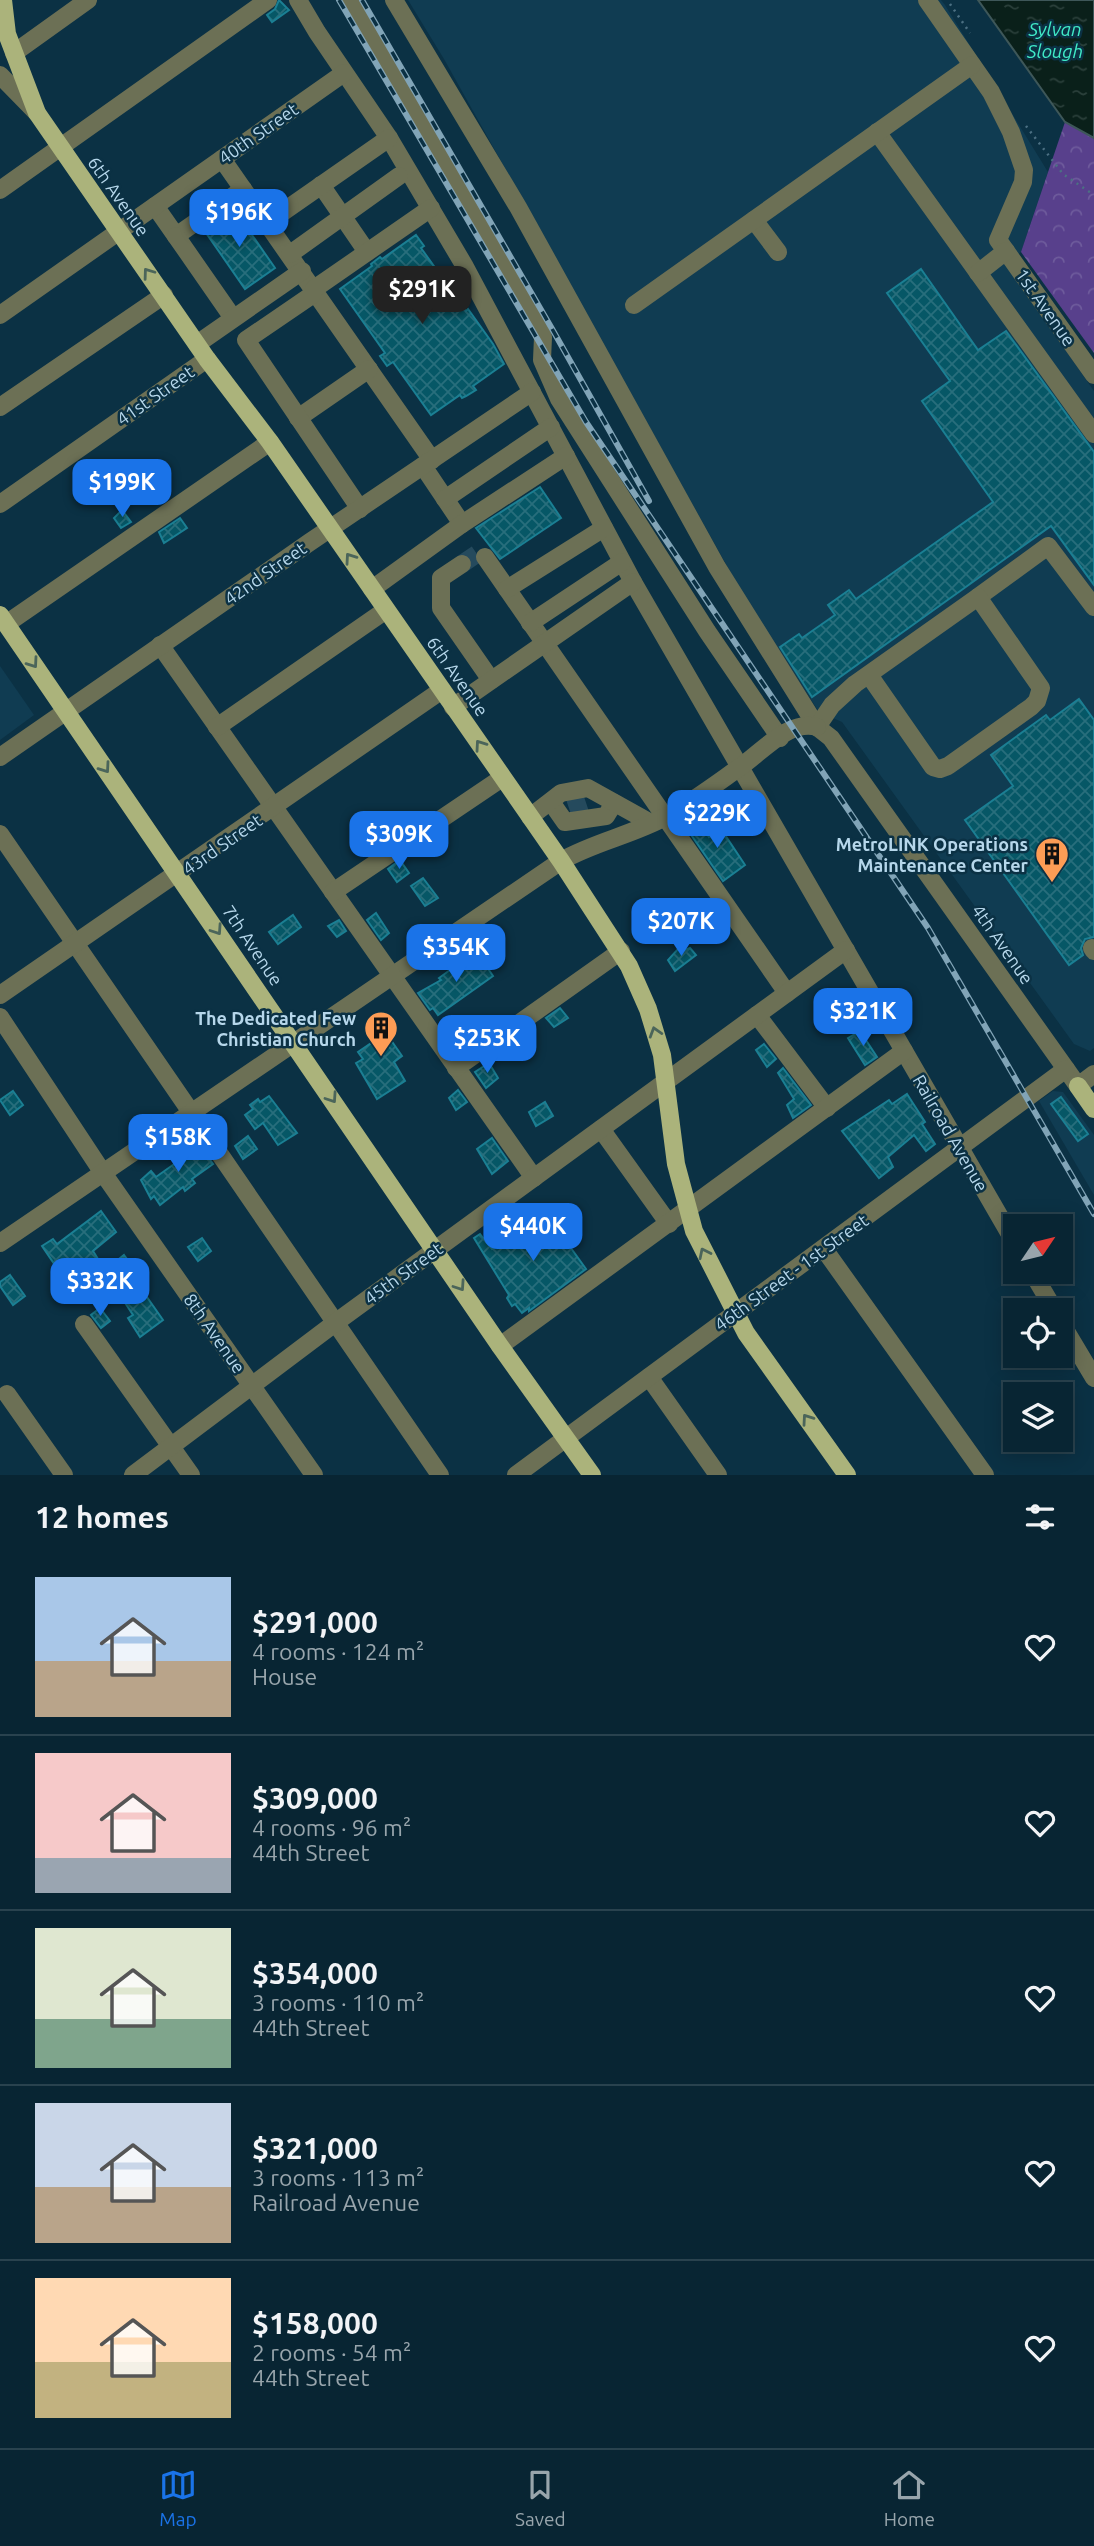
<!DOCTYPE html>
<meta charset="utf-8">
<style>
:root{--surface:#082533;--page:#112d3b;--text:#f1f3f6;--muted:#98a5ac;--line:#29424e;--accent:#1a73e8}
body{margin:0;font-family:Ubuntu,sans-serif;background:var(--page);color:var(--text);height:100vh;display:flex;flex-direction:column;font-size:26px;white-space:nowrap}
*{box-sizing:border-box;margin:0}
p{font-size:23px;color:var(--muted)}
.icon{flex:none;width:38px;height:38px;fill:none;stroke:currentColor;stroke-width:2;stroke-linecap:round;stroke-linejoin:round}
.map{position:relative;height:1475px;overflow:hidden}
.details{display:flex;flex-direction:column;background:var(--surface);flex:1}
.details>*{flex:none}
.needle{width:46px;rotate:55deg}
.buttons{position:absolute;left:1003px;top:1214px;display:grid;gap:14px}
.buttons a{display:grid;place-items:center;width:70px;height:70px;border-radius:0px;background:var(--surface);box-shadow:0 4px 18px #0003,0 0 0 2px var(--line);font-size:35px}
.price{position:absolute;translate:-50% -60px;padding:0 16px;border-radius:14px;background:var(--accent);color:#fff;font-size:23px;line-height:46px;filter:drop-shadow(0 2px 4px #0008)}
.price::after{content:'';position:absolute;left:50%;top:42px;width:21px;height:16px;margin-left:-10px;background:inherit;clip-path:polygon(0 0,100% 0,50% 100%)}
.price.on{background:#222;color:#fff}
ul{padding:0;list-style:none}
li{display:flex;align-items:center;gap:21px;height:175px;padding:0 35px}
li+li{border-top:2px solid var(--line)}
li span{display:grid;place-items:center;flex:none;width:196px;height:140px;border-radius:0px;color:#555}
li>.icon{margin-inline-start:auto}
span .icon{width:84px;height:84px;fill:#fffc;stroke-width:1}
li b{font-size:30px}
h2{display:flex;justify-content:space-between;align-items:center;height:84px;padding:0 35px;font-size:30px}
.menu{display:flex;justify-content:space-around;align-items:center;height:98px;border-top:2px solid var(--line);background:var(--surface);font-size:19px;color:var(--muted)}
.menu a{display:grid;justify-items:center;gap:4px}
.menu .on{color:var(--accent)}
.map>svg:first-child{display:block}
.built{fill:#103c52}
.park{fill:url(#park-crowns)}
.water{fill:url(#water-ripples);stroke:#3e5759;stroke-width:2}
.building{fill:url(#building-cross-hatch);stroke:#1b7f93;stroke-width:2}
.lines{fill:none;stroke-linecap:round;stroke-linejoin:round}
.minor-tunnel{stroke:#254a5d;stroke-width:18;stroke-dasharray:18 9;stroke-linecap:butt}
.path{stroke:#4c7083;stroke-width:2.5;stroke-dasharray:2 5;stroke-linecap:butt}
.minor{stroke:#6c7055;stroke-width:18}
.major{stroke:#abb37b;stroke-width:18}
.rail-casing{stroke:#81a4b7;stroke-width:6}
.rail{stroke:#0b3144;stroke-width:3.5;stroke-dasharray:10;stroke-linecap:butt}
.oneway{stroke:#4b655a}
.labels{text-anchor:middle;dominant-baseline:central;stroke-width:5;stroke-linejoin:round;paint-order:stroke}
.street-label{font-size:18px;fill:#b6d7eb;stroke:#0b3144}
.poi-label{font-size:18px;font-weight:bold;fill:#b6d7eb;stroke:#0b3144;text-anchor:end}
.water-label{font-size:19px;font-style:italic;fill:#40eac7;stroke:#0b3144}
</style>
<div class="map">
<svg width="1094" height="1475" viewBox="0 0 1094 1475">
<defs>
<pattern id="park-crowns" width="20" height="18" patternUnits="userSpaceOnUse" patternTransform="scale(1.75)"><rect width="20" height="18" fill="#58408c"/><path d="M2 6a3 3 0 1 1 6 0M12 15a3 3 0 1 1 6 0" fill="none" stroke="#6e5b9c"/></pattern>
<pattern id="water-ripples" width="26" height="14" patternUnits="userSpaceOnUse" patternTransform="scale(1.75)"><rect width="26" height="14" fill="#0a201a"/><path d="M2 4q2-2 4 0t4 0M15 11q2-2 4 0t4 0" fill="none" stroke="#2b403b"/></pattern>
<pattern id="building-cross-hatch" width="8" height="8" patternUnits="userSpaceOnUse" patternTransform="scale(1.75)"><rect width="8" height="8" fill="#065766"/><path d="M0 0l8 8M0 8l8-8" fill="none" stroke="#286e7c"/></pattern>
</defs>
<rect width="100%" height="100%" fill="#0b3144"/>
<g class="built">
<polygon points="408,0 941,0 945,5 1048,172 1021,252 1006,265 1094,391 1094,1048 1090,1051 1074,1044 842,722 819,712 742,593 444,59"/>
<polygon points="0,666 34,715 0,740"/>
<polygon points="1053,1091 1063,1092 1094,1135 1094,1195 1039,1101"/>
</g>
<polygon class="park" points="1065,122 1094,138 1094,353 1021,252"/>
<polygon class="water" points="978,0 1094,0 1094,138 1065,122"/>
<g class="building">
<polygon points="279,0 289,10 272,22 267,15 275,9"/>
<polygon points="234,209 275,268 245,289 204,230"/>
<polygon points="416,235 424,246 421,248 466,311 468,309 493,344 504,364 473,386 476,390 466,396 462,398 460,395 431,415 393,362 387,366 380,356 385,353 340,289 372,266 371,264 380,257 382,259"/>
<polygon points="921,269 978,350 1006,331 1094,452 1094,585 1051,526 812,697 780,647 799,634 802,638 835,615 828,605 849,590 856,599 993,502 922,401 950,381 887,293"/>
<polygon points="540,487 561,518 500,559 476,528"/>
<polygon points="122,510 131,522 121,528 114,518"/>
<polygon points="180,518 187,528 164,543 159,532"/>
<polygon points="1079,699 1094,720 1094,937 1085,939 1081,948 1083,955 1069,965 965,820 1013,786 991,755 1046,715 1050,720"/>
<polygon points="697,818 709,837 721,829 745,865 723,881 685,826"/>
<polygon points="400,860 409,873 397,882 388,869"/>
<polygon points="423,878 438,898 425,906 411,886"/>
<polygon points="376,913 389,933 381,940 367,920"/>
<polygon points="293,915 301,927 278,944 269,932"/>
<polygon points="339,920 346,931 337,937 328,926"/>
<polygon points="679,948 682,951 690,948 696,955 675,971 668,960"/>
<polygon points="476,951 493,976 438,1015 433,1008 430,1010 418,993 441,980 439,978"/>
<polygon points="560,1008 568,1018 554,1027 546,1018"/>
<polygon points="474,1023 481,1034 471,1042 464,1031"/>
<polygon points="860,1031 877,1057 865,1065 848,1038"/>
<polygon points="386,1033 402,1056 394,1062 405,1081 377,1099 356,1063 363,1059 358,1052"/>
<polygon points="764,1044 776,1059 767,1067 756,1050"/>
<polygon points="489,1063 498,1078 486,1088 475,1072"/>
<polygon points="783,1068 811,1105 793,1118 787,1105 794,1099 778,1073"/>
<polygon points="458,1090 467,1102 456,1110 449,1098"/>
<polygon points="13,1091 23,1105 10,1115 0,1100"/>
<polygon points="907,1094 925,1122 922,1124 935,1144 926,1151 914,1135 888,1157 893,1167 879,1178 842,1131 889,1100 892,1104"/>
<polygon points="269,1096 297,1133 278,1145 263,1123 255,1129 245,1115 253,1109 250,1105 258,1099 260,1102"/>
<polygon points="1061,1097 1088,1134 1078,1141 1051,1104"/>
<polygon points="545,1102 553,1116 536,1126 529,1112"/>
<polygon points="248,1136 257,1149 243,1159 235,1146"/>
<polygon points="492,1138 508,1161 492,1174 477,1149"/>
<polygon points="192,1142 197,1142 213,1164 192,1179 195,1183 185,1191 183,1187 160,1205 154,1196 151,1199 141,1180 151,1171 156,1177 184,1157 182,1153 188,1149 187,1145"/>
<polygon points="101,1211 116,1232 93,1251 98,1259 86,1267 81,1260 61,1274 42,1246 53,1239 57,1244"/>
<polygon points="547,1211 555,1222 553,1223 586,1269 529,1311 529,1308 522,1313 515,1304 512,1306 507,1298 509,1295 474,1238 480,1234 492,1249"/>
<polygon points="202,1238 211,1251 198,1261 188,1247"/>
<polygon points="124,1255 140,1276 135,1280 163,1320 140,1337 128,1318 133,1315 118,1292 129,1284 114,1263"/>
<polygon points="10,1275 25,1296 13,1305 0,1286 0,1282"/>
<polygon points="100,1308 110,1321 101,1328 91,1315"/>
</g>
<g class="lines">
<g class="minor-tunnel">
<polyline points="462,564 481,551 485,557"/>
<polyline points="575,798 580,813"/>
</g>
<g class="path">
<polyline points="950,4 970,33"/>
<polyline points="1026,126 1063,174 1094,195"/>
</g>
<g class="minor">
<polyline points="298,0 317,32 389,138 464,265 633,582 1015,1243"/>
<polyline points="349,0 530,307 543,337 542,360 559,399 707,631 780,738"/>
<polyline points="394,0 518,207 717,567 817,727 831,738 1078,1086 1094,1074"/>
<polyline points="927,0 991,92 1011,132 1024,170 1023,182 998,240 1094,375"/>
<polyline points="14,53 88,0"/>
<polyline points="0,75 37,113"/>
<polyline points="877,132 1094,434"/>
<polyline points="222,159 432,460"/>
<polyline points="321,185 367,252"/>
<polyline points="0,190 268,0"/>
<polyline points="155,206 176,236 243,189"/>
<polyline points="754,220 778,252"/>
<polyline points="267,223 389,138"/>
<polyline points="176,236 233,318"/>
<polyline points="290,254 399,176"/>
<polyline points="978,273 1006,251"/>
<polyline points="634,305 972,65"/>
<polyline points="0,315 344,73"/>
<polyline points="197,344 302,271"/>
<polyline points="0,407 164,295"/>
<polyline points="298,418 369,369"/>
<polyline points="423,466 462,524"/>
<polyline points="445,499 551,427"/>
<polyline points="0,504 207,359"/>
<polyline points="360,509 246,340 312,295 314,289 431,208"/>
<polyline points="485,557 787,993"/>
<polyline points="462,564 441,578 441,608 491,680"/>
<polyline points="372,589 462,524 566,456"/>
<polyline points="507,589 604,528"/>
<polyline points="978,597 1048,546 1094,607"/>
<polyline points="530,623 622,562"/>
<polyline points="6,624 270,442"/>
<polyline points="160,645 534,1178"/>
<polyline points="453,707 633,582"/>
<polyline points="217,727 386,610"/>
<polyline points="817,727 832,705 855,684 978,597 1041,688 1037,701 1031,707 948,766 940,769 933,767 869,675"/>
<polyline points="0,757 310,542 532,392"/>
<polyline points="551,802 565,822 606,816 614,803"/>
<polyline points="530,817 561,793 588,788 651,823"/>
<polyline points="0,834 440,1475"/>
<polyline points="333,892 502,778"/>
<polyline points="1092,948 1094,951"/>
<polyline points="0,995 442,690"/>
<polyline points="757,1015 827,1108"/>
<polyline points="0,1017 103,1173 314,1475"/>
<polyline points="456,1068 621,951"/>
<polyline points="601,1129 669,1224"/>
<path d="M0,1243L561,861C594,842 632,835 665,817C691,803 716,784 740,767C762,752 789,719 817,727"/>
<polyline points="824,1249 985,1475"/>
<polyline points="1032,1272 1055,1311"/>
<polyline points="1060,1321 1094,1378"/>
<polyline points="84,1324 191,1475"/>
<polyline points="500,1346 904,1051"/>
<polyline points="649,1377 718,1475"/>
<polyline points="7,1394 64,1475"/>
<polyline points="133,1475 335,1323 846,950"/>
<polyline points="516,1475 1066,1069"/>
</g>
<g class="major">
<polyline points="3,0 7,34 37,113 207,359 270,442 561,861 629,966 648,1009 662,1055 676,1164 694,1231 746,1333 847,1475"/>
<polyline points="0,615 500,1346 592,1475"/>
<polyline points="1078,1086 1094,1109"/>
</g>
<g class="rail-casing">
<g id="rail">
<polyline points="339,0 586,422 928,928 1094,1214"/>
<polyline points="362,0 551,327 649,501"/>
</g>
</g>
<use href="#rail" class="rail"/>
</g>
<defs><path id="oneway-chevron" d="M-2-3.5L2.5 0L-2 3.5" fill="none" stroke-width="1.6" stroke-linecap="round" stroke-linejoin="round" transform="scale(1.75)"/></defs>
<g class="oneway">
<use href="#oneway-chevron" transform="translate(148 273) rotate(-126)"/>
<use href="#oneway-chevron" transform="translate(350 558) rotate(-125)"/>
<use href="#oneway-chevron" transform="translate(33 663) rotate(55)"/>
<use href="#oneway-chevron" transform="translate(480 745) rotate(-125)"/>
<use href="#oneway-chevron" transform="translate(105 768) rotate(55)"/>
<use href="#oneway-chevron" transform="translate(217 930) rotate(56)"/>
<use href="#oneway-chevron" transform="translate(655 1032) rotate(-107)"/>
<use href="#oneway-chevron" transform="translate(332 1098) rotate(56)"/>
<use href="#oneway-chevron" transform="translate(704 1253) rotate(-116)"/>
<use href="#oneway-chevron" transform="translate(460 1286) rotate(56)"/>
<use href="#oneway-chevron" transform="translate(807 1419) rotate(-125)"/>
</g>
<defs>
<g id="building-pin" transform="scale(1.75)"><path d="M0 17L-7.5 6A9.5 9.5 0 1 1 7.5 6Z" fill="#fd9c55" stroke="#0b3144"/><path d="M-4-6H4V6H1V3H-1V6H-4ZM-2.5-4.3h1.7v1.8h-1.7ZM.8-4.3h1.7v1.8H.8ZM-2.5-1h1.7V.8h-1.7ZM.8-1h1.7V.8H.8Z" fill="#111"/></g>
</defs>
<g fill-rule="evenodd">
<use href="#building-pin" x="1052" y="854"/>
<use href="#building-pin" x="381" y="1028"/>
</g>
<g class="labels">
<g class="street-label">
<text transform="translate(258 133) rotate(-35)">40th Street</text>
<text transform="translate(119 196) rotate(55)">6th Avenue</text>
<text transform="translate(1046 307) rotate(55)">1st Avenue</text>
<text transform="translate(155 395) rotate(-35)">41st Street</text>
<text transform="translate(265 573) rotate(-35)">42nd Street</text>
<text transform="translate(458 676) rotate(55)">6th Avenue</text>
<text transform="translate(222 844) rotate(-35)">43rd Street</text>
<text transform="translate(1003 944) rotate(55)">4th Avenue</text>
<text transform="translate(253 945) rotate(56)">7th Avenue</text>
<text transform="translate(951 1133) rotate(60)">Railroad Avenue</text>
<text transform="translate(791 1272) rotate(-36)">46th Street - 1st Street</text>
<text transform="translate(403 1273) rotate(-36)">45th Street</text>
<text transform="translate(215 1333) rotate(55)">8th Avenue</text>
</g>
<g class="poi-label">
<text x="1028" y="844">MetroLINK Operations<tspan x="1028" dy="21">Maintenance Center</tspan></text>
<text x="356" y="1018">The Dedicated Few<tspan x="356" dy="21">Christian Church</tspan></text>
</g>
<g class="water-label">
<text x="1055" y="29">Sylvan<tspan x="1055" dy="22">Slough</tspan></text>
</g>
</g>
</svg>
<div class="buttons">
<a><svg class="needle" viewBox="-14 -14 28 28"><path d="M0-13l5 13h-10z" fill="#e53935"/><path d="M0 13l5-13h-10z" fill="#98a5ac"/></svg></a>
<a><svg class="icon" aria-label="locate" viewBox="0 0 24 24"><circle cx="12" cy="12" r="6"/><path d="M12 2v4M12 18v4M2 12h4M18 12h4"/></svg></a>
<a><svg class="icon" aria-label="layers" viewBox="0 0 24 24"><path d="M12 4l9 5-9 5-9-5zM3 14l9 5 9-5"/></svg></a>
</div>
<b class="price" style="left:239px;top:249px">$196K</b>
<b class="price on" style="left:422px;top:326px">$291K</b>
<b class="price" style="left:122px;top:519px">$199K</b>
<b class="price" style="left:717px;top:850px">$229K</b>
<b class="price" style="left:399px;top:871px">$309K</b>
<b class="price" style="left:681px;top:958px">$207K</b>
<b class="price" style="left:456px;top:984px">$354K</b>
<b class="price" style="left:863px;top:1048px">$321K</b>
<b class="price" style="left:487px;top:1075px">$253K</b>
<b class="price" style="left:178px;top:1174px">$158K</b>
<b class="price" style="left:533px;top:1263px">$440K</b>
<b class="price" style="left:100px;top:1318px">$332K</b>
</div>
<section class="details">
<h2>12 homes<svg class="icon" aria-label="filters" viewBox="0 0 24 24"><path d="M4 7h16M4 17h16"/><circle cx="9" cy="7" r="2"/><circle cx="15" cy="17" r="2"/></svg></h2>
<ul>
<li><span style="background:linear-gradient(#a9c7e8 60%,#b9a48a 0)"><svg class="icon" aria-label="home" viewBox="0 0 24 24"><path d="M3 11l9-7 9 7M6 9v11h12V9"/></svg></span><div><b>$291,000</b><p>4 rooms · 124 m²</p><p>House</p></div><svg class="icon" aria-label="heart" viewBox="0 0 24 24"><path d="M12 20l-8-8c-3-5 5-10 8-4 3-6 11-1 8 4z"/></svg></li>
<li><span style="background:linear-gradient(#f6c9c9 75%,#9aa5b1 0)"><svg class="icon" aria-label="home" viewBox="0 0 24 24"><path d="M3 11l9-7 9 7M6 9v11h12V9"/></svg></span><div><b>$309,000</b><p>4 rooms · 96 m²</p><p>44th Street</p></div><svg class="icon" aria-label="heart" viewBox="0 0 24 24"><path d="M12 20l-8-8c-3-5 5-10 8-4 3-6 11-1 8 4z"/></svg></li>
<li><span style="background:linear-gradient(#dfe7d0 65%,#7fa58c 0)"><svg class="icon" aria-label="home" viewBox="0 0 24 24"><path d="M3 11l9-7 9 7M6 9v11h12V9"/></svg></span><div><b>$354,000</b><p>3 rooms · 110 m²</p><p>44th Street</p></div><svg class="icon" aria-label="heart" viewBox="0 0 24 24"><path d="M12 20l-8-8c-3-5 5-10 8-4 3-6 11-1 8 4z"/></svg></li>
<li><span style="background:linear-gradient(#c9d6e8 60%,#b9a48a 0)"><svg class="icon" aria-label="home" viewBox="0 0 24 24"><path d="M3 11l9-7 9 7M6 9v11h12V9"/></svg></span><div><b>$321,000</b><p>3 rooms · 113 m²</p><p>Railroad Avenue</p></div><svg class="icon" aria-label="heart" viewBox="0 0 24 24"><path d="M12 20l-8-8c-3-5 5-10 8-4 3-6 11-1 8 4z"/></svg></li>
<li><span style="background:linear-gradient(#ffd9b3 60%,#c2b280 0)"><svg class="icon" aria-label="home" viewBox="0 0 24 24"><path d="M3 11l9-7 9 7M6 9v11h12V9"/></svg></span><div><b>$158,000</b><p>2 rooms · 54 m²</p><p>44th Street</p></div><svg class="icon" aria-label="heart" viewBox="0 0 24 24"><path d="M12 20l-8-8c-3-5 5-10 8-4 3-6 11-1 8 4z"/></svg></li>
</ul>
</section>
<nav class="menu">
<a class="on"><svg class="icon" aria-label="map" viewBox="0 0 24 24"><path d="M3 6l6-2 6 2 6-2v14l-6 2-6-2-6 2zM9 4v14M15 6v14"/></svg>Map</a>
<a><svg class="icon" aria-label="saved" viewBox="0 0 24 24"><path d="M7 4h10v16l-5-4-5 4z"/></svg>Saved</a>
<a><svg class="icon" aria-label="home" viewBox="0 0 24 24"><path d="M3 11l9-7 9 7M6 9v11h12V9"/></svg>Home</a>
</nav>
